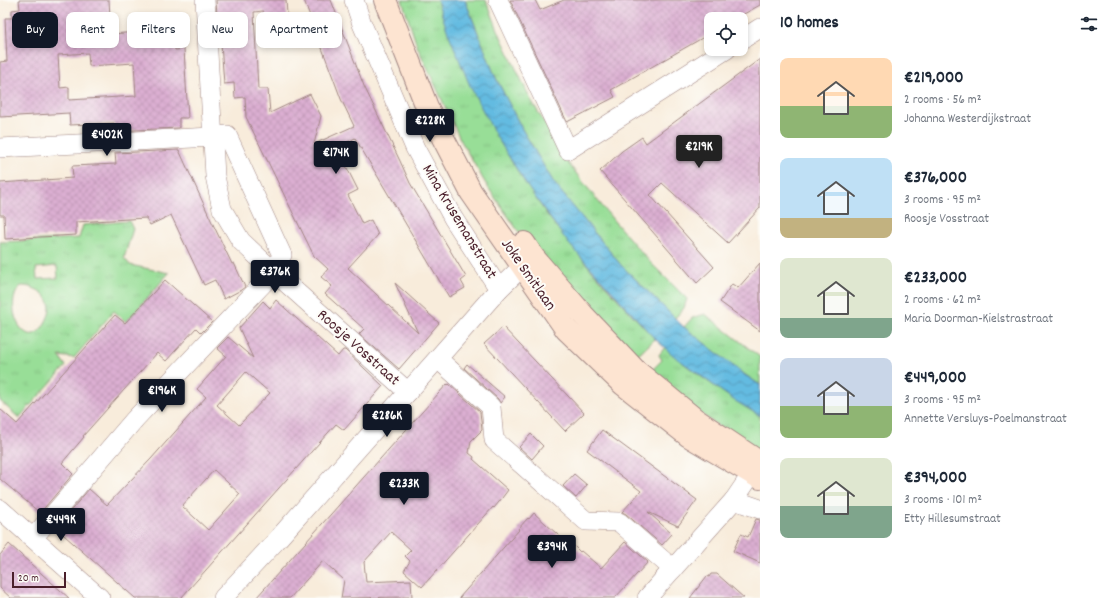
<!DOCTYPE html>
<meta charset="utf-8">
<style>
:root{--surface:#fff;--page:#f2f2f3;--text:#1f2937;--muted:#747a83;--accent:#111827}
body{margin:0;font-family:Dekko,sans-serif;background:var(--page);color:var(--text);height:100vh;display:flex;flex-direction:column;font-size:15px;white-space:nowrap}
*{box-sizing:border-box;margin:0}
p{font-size:13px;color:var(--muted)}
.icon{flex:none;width:22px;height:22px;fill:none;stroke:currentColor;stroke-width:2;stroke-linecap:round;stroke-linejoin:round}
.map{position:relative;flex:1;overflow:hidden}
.drawer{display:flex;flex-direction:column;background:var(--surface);width:360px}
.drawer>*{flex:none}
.banner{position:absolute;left:12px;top:12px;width:380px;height:36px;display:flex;gap:8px}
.buttons{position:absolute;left:704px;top:12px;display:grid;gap:8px}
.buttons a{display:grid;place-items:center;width:44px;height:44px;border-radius:8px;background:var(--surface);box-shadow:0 2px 6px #0003;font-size:20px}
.scale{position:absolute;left:12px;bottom:10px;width:54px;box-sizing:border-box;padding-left:4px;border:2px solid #4a1f2b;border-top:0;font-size:11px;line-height:14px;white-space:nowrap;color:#4a1f2b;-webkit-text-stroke:3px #fdfcf7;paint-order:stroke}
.price{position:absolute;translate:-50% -34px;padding:0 9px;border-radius:4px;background:var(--accent);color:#fff;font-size:13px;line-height:26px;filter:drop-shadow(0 1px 2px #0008)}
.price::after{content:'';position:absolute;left:50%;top:24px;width:12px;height:9px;margin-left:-6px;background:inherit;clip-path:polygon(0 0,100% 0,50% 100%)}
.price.selected{background:#222;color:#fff}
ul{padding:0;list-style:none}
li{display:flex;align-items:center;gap:12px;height:100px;padding:0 20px}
li span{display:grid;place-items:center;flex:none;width:112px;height:80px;border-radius:8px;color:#555}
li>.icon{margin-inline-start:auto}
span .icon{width:48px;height:48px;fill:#fffc;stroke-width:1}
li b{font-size:17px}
h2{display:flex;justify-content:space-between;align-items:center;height:48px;padding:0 20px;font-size:17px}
.tag{padding:0 14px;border-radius:8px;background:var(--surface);box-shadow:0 2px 6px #0003;font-size:14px;line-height:36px}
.tag.selected{background:var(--accent);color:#fff}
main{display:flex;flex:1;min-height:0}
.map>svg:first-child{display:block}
.grass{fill:url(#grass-tufts);stroke:#717e61;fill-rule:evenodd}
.water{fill:url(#water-waves);stroke:#576d86}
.building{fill:url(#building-cross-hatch);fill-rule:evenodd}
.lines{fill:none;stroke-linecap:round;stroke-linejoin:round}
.street-casing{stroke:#a18683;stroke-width:20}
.secondary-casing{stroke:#a18683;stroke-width:24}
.street{stroke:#fff;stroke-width:19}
.secondary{stroke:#fde4d1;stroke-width:22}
.labels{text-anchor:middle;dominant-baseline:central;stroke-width:4;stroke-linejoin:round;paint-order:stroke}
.street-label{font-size:16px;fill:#4a1f2b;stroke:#fdfcf7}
</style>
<main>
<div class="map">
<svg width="760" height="598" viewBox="0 0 760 598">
<defs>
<pattern id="grass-tufts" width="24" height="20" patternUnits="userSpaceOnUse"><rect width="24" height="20" fill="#98de97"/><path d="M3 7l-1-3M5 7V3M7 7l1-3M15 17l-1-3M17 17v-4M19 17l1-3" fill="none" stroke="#84be82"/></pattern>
<pattern id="water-waves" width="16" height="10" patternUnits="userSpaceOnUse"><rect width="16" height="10" fill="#64bbe1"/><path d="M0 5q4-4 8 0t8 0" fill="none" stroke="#5497b7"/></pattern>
<pattern id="building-cross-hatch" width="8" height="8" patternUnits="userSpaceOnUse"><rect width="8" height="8" fill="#dbafd2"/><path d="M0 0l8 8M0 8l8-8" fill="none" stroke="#bd96b4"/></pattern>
</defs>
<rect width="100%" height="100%" fill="#fdfcf7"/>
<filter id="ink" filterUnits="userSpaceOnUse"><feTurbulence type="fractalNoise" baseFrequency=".025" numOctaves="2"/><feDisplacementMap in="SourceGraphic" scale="8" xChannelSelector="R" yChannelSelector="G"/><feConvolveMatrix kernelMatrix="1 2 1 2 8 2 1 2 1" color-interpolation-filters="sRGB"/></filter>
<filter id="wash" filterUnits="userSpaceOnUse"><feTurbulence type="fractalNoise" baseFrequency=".012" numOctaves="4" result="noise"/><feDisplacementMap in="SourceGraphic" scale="16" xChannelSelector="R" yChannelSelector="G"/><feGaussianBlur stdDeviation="0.9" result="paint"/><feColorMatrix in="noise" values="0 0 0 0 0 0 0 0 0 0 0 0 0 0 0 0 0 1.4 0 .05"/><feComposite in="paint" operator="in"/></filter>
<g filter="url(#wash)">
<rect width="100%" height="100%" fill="#f8ecdb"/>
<g class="grass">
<path d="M402,0H437C467,88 511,172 570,244C596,277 626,308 655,339L632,361L532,251L487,186L461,141L417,46Z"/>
<polygon points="465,0 486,0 501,37 530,98 568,163 614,221 649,261 687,299 684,308 675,318 620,264 554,183 522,129 495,76"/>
<path d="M129,221L133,229L124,258L130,265L169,273L126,322L114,311L74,358L59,356L66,366L19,418L0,401V242L79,238L83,225ZM57,266L58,278L37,279L36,268ZM21,286C39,286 57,300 47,319C28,361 0,305 21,286Z"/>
<polygon points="705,314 760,357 760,385 741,372 684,327 692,318"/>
<path d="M665,347C691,372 729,396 760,416V456L647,375L662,360L659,355Z"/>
</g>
<polygon class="water" points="437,0 465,0 495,76 522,129 554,183 620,264 684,327 741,372 760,385 760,416 732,399 674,356 655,339 569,244 527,186 495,134 470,86 447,30"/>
<g id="blocks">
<g class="building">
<path d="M19,0H109L111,34L166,30V40H174L175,50L184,49L188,118H179V128L114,131V123L70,125L69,113L0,117V62L7,61L5,18H12V10L20,9ZM88,53L89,66L134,63L136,96L69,100V87L60,88L58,55Z"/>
<polygon points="216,0 286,0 288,28 272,29 263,11 254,12 258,89 268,89 270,113 310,94 321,116 314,144 354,126 341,99 304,0 331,0 364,86 400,161 410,183 466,277 461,281 465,288 449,297 355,138 337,148 358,190 348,195 362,224 371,220 378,235 348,268 418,333 395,283 439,323 399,369 359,334 364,329 325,294 332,286 321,277 328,269 314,256 246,117 245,97 235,98 234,83 224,84 221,44 232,43 230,14 217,15"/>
<polygon points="510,0 535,0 540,10 564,0 760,0 760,5 735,19 711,19 711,33 611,90 615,97 567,122"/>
<polygon points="760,59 760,208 728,243 662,183 650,195 714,267 697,283 600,171 622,151 642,137 646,143"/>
<polygon points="179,150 211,220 232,264 234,263 245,287 241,290 224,299 215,280 204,285 171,215 150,225 146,218 76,222 76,235 5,239 4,215 0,215 0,183 73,178 72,166 116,164 115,153"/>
<polygon points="760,263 760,331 720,302 732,284 738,288"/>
<polygon points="165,280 212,322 201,333 196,328 166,361 157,353 83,436 84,437 62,463 73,474 40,513 0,479 0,409 17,424 115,315 125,323"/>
<path d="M276,300L338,356L343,350H345L383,386L344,430L336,424L181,598H135L56,528L89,489L107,505L151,459L206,397L197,389L226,356L217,348L228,337L253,358L239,328L263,301L270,308ZM246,372L270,393L239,425L217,405ZM214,470L240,494L208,530L182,506Z"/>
<polygon points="503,327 584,413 565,431 484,344"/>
<polygon points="467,364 505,397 500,403 498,399 464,368"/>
<polygon points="447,384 448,385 449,384 480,412 482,430 471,441 469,453 474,457 473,459 508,490 499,502 494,508 493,507 422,587 404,571 410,561 405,556 411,550 391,532 364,562 366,582 411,580 412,597 341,598 344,580 323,561 290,598 256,598"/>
<polygon points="602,430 697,500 678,526 648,512 672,534 662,545 626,514 622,512 641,491 587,450"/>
<polygon points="531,434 543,446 532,459 519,447"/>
<polygon points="574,474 587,485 576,498 563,486"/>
<polygon points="534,513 569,545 571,543 580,552 581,551 601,568 625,542 648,562 615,598 459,598 519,530 518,529 528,518 529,519"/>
<polygon points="756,519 760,520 760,563 733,551 741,534 748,537"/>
<polygon points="9,544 42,574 69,598 11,598 0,588 0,555"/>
<polygon points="711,574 717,574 744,598 690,598 707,576 709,577"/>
</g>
</g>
</g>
<g filter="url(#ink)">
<use href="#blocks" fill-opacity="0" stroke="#a18683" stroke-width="1"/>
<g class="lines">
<g class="street-casing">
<g id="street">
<polyline points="354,0 362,24 415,148 453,218 499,289"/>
<polyline points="498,0 568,150 727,49"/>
<polyline points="741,40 760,28"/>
<polyline points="0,148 212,137 227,135 282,255 274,272 408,392"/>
<polyline points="438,359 491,407 494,440 586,521 619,522 673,569"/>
<polyline points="734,500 760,509"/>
<polyline points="0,509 100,598"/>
<polyline points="33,538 135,419 274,272 241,241 222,209 215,176 205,0"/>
<polyline points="223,598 276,541 499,289 522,267 534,259"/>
<polyline points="647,598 734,500 759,463"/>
</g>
</g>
<g class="secondary-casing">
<g id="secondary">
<polyline points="385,0 427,107 471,192 566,329 623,384 689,436 760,478"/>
<polyline points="524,243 534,258 583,315 635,370 696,420 756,460"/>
</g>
</g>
<use href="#street" class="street"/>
<use href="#secondary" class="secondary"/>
</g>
</g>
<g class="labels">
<g class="street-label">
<text transform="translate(459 222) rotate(59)">Mina Krusemanstraat</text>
<text transform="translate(528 275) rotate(55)">Joke Smitlaan</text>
<text transform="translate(358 348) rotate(42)">Roosje Vosstraat</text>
</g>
</g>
</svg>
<div class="buttons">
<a><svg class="icon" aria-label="locate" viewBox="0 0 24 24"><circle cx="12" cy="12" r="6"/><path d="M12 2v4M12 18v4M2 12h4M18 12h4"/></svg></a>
</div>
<div class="scale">20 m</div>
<b class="price" style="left:430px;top:143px">€228K</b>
<b class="price" style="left:107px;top:157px">€402K</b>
<b class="price selected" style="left:699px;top:169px">€219K</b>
<b class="price" style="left:336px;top:175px">€174K</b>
<b class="price" style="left:275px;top:294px">€376K</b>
<b class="price" style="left:162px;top:413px">€196K</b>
<b class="price" style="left:387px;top:438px">€286K</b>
<b class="price" style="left:404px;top:506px">€233K</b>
<b class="price" style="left:61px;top:542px">€449K</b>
<b class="price" style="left:552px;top:569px">€394K</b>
<div class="banner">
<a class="tag selected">Buy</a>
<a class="tag">Rent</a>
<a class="tag">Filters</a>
<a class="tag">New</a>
<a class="tag">Apartment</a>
</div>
</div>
<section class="drawer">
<h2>10 homes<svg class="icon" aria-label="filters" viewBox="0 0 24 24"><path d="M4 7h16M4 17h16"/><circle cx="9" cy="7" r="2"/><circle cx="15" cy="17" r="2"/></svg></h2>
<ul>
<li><span style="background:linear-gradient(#ffd9b3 60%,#8fb573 0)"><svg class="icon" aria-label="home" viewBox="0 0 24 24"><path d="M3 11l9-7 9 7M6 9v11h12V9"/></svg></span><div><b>€219,000</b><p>2 rooms · 56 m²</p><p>Johanna Westerdijkstraat</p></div></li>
<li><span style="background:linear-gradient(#bfe0f5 75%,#c2b280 0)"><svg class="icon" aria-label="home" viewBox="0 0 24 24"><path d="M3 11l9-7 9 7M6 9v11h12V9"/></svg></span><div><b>€376,000</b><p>3 rooms · 95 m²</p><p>Roosje Vosstraat</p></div></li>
<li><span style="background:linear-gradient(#dfe7d0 75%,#7fa58c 0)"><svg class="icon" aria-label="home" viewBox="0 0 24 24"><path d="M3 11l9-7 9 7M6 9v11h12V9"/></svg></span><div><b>€233,000</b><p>2 rooms · 62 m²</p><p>Maria Doorman-Kielstrastraat</p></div></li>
<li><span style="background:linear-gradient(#c9d6e8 60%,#8fb573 0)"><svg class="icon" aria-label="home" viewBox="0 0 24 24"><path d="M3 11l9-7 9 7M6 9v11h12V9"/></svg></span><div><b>€449,000</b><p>3 rooms · 95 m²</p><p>Annette Versluys-Poelmanstraat</p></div></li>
<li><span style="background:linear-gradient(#dfe7d0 60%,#7fa58c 0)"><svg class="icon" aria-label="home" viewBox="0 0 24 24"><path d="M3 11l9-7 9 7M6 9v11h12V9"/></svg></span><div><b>€394,000</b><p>3 rooms · 101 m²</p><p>Etty Hillesumstraat</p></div></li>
</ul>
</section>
</main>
